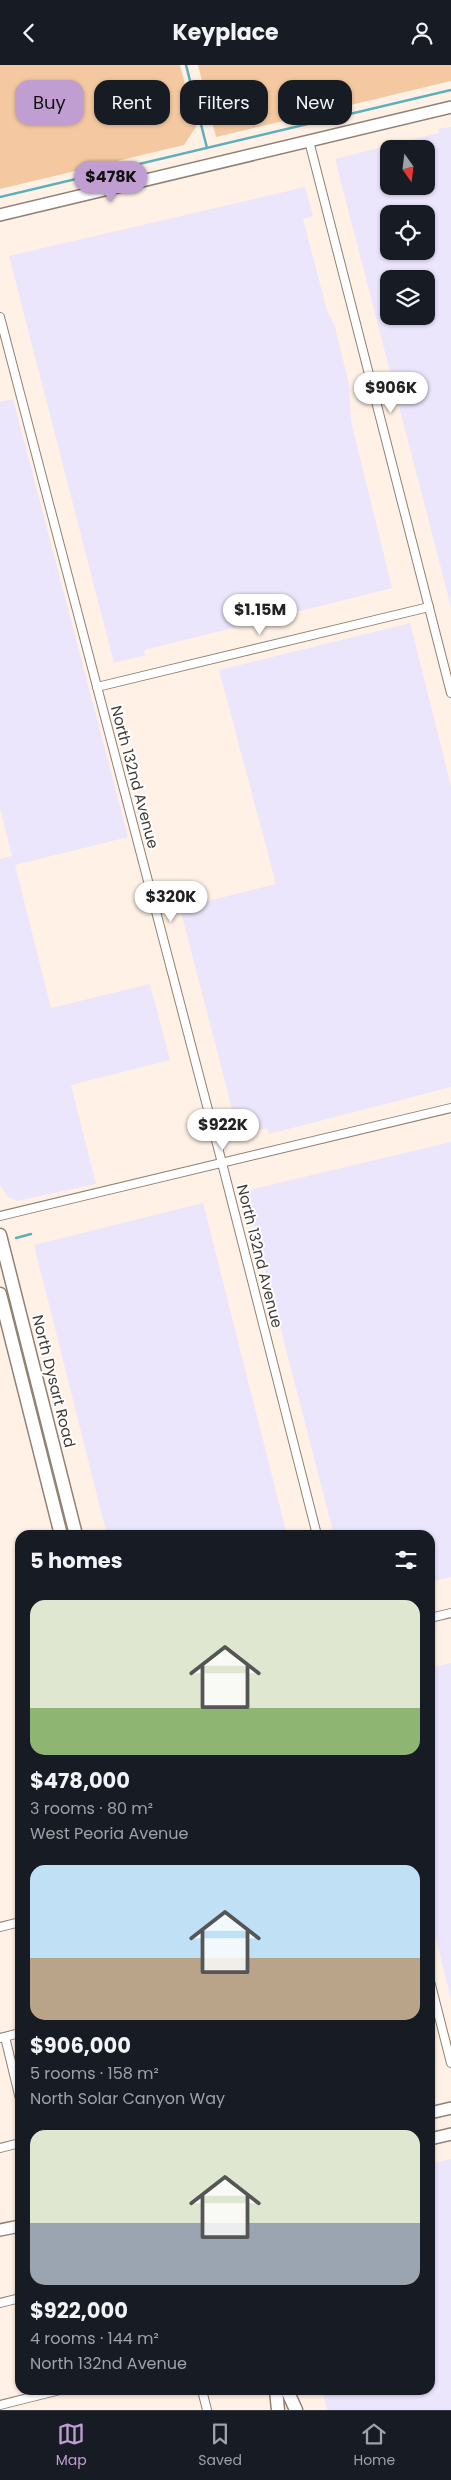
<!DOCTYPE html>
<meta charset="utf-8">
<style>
:root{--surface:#171b24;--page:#242831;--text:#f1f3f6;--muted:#9ea1a6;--line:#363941;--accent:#c09ed2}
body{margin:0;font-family:Poppins,sans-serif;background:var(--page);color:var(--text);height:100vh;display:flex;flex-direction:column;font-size:19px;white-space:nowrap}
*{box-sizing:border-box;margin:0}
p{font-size:16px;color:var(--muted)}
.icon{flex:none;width:28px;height:28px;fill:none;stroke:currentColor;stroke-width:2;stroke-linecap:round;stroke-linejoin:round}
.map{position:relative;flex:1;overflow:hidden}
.sheet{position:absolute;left:15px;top:1465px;width:420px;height:865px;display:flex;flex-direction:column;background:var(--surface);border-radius:15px;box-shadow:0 1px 4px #0004}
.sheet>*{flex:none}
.banner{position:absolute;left:15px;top:15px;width:421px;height:45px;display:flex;gap:10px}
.needle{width:32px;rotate:166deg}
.buttons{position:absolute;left:380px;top:75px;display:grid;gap:10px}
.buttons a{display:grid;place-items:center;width:55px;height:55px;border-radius:10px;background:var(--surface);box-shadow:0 1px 4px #0004;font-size:25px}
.price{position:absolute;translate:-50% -42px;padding:0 11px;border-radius:18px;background:#fff;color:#222;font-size:16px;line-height:32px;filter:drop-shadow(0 1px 2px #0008)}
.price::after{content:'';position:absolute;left:50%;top:30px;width:15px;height:11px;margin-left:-8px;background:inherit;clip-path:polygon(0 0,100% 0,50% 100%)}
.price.selected{background:var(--accent);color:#111}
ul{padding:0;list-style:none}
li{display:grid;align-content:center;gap:10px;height:265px;padding:0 15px}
li span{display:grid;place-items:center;height:155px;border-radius:15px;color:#555}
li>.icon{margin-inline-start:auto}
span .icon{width:90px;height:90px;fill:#fffc;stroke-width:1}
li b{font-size:21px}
h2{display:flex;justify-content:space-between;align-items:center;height:60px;padding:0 15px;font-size:21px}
.chip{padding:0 18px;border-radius:15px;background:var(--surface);box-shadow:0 1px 4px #0004;font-size:18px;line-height:45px}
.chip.selected{background:var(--accent);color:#111}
header{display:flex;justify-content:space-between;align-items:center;height:65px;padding:0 15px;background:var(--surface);font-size:22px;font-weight:700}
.tab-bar{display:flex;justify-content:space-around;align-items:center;height:70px;border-top:1px solid var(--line);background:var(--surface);font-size:14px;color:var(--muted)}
.tab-bar a{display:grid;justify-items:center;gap:2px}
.tab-bar .selected{color:var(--accent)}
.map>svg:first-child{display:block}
.industrial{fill:#ebe6fc;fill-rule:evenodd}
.green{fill:#f4c9a1}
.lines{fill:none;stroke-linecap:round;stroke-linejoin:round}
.stream{stroke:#5db0ba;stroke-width:2.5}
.street-casing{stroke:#908174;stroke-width:10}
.secondary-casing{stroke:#908174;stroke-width:14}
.primary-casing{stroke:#908174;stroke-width:15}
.street{stroke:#fff;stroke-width:8}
.secondary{stroke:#fff;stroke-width:11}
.primary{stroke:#fff;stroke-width:12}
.labels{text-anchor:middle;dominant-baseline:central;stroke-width:4;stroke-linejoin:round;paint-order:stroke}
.street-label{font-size:15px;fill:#403a34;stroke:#fff}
</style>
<header><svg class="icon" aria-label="back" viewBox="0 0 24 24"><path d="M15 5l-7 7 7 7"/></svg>Keyplace<svg class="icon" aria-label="person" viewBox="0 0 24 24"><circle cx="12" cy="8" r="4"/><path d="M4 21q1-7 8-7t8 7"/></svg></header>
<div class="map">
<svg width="451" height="2345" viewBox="0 0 451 2345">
<rect width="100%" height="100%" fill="#fff1e5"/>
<g class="industrial">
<path d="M451,62V542L335,94L439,68L438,64ZM389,84H426V121H389ZM389,149H426V186H389ZM389,214H426V251H389Z"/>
<polygon points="305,122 313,151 303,154 327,245 335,262 349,319 351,356 392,523 144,585 145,590 114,598 9,191"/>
<polygon points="13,334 128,772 15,800 51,943 150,919 170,995 71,1020 96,1119 17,1136 8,1132 0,1120 0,794 12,791 0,743 0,337"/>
<polygon points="410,558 451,721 451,1022 269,1069 267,1063 239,1071 180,843 276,819 219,605"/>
<polygon points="451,1077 451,1512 430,1517 430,1470 334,1470 245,1126"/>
<polygon points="203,1138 287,1470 107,1470 34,1180"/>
<polygon points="451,1598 451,1934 430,1850 430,1603"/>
<polygon points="451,2094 451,2345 327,2345 322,2325 430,2325 430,2099"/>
</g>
<g class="green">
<polygon points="0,0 180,0 196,62 184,80 0,124"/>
<polygon points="198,0 451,0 451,16 216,72"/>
</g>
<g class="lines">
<g class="stream">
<polyline points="186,0 207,83"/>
<polyline points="0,132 451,25"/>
<polyline points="16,1173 31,1169"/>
</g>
<g class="street-casing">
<g id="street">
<polyline points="309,76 451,628"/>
<polyline points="0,252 222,1098 317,1470"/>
<polyline points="97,622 429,542"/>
<polyline points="0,1151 451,1043"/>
<polyline points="430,1553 451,1548"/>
<polyline points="0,1862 20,1857"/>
<polyline points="430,1916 451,1998"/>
<polyline points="5,1972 20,2034"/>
<polyline points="0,1973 20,1968"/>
<polyline points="0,2083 20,2078"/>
<polyline points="0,2238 20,2233"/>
<polyline points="202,2325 207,2345"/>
<polyline points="0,2340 60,2325"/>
</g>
</g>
<g class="secondary-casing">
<g id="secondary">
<polyline points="0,150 451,42"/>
<polyline points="430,2048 451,2043"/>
<polyline points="430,2074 451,2069"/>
<polyline points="0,2165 20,2161"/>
</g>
</g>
<g class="primary-casing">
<g id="primary">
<polyline points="0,1170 76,1470"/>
<polyline points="0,1229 61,1470"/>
<polyline points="276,2325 278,2345"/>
<polyline points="287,2325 296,2345"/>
</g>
</g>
<use href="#street" class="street"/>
<use href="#secondary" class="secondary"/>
<use href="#primary" class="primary"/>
</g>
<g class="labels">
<g class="street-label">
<text transform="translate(135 712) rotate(75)">North 132nd Avenue</text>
<text transform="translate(260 1191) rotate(76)">North 132nd Avenue</text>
<text transform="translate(54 1316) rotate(76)">North Dysart Road</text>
</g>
</g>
</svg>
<div class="buttons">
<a><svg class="needle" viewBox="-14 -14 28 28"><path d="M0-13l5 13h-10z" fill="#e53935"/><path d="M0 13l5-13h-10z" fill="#9ea1a6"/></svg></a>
<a><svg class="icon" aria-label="locate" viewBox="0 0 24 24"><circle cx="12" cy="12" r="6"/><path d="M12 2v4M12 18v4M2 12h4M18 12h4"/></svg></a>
<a><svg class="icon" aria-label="layers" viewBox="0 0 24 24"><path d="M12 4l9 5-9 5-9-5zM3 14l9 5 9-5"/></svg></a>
</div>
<b class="price selected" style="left:111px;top:138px">$478K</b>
<b class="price" style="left:391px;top:349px">$906K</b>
<b class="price" style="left:260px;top:571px">$1.15M</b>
<b class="price" style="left:171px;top:858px">$320K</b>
<b class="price" style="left:223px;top:1086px">$922K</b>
<div class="banner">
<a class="chip selected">Buy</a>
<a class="chip">Rent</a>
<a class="chip">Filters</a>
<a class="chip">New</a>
</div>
<section class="sheet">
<h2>5 homes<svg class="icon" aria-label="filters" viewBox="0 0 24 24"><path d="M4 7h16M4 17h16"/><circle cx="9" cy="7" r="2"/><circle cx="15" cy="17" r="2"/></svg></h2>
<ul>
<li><span style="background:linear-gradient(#dfe7d0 70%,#8fb573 0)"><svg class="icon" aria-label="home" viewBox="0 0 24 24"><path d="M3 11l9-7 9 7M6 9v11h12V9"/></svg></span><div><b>$478,000</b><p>3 rooms · 80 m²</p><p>West Peoria Avenue</p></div></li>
<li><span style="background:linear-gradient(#bfe0f5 60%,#b9a48a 0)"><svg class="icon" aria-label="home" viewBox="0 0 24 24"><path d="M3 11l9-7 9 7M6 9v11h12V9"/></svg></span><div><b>$906,000</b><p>5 rooms · 158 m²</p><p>North Solar Canyon Way</p></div></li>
<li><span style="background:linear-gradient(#dfe7d0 60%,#9aa5b1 0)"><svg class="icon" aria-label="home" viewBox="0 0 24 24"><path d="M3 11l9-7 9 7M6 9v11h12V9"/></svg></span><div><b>$922,000</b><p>4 rooms · 144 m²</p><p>North 132nd Avenue</p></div></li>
</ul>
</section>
</div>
<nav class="tab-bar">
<a class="selected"><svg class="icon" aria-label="map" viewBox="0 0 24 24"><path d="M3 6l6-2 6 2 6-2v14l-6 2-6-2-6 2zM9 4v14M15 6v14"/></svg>Map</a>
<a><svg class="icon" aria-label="saved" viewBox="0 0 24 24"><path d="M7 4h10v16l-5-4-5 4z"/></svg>Saved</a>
<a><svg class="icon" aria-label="home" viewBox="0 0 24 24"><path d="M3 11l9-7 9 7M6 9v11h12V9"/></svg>Home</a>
</nav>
